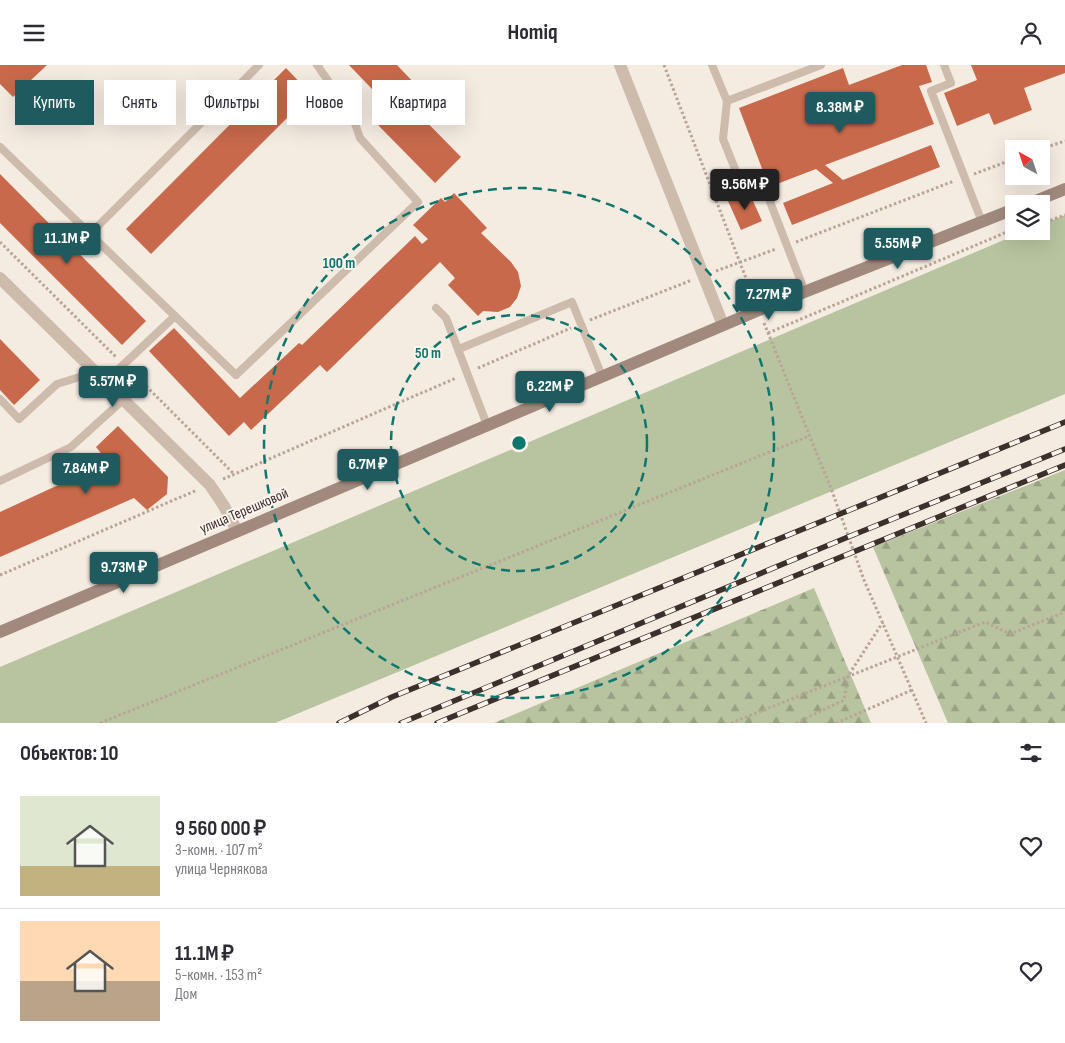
<!DOCTYPE html>
<html lang="ru">
<meta charset="utf-8">
<style>
:root{--surface:#fff;--page:#f7f7f7;--text:#2b2b33;--muted:#7c7c81;--line:#e1e1e2;--accent:#1f5a5e}
body{margin:0;font-family:"Sofia Sans Condensed",sans-serif;background:var(--page);color:var(--text);height:100vh;display:flex;flex-direction:column;font-size:19px;white-space:nowrap}
*{box-sizing:border-box;margin:0}
p{font-size:16px;color:var(--muted)}
.icon{flex:none;width:28px;height:28px;fill:none;stroke:currentColor;stroke-width:2;stroke-linecap:round;stroke-linejoin:round}
.map{position:relative;height:658px;overflow:hidden}
.panel{display:flex;flex-direction:column;background:var(--surface);flex:1}
.panel>*{flex:none}
.guide{position:absolute;left:15px;top:15px;width:500px;height:45px;display:flex;gap:10px}
.needle{width:32px;rotate:320deg}
.controls{position:absolute;left:1005px;top:75px;display:grid;gap:10px}
.controls a{display:grid;place-items:center;width:45px;height:45px;border-radius:0px;background:var(--surface);box-shadow:0 5px 20px #0002;font-size:25px}
.price{position:absolute;translate:-50% -42px;padding:0 11px;border-radius:5px;background:var(--accent);color:#fff;font-size:16px;line-height:32px;filter:drop-shadow(0 1px 2px #0008)}
.price::after{content:'';position:absolute;left:50%;top:30px;width:15px;height:11px;margin-left:-8px;background:inherit;clip-path:polygon(0 0,100% 0,50% 100%)}
.price.current{background:#222;color:#fff}
ul{padding:0;list-style:none}
li{display:flex;align-items:center;gap:15px;height:125px;padding:0 20px}
li+li{border-top:1px solid var(--line)}
li span{display:grid;place-items:center;flex:none;width:140px;height:100px;border-radius:0px;color:#555}
li>.icon{margin-inline-start:auto}
span .icon{width:60px;height:60px;fill:#fffc;stroke-width:1}
li b{font-size:21px}
h2{display:flex;justify-content:space-between;align-items:center;height:60px;padding:0 20px;font-size:21px}
.tag{padding:0 18px;border-radius:0px;background:var(--surface);box-shadow:0 5px 20px #0002;font-size:18px;line-height:45px}
.tag.current{background:var(--accent);color:#fff}
header{display:flex;justify-content:space-between;align-items:center;height:65px;padding:0 20px;background:var(--surface);font-size:22px;font-weight:700}
.map>svg:first-child{display:block}
.forest{fill:url(#forest-firs)}
.park{fill:#b8c4a0}
.building{fill:#c8694b}
.lines{fill:none;stroke-linecap:round;stroke-linejoin:round}
.path{stroke:#b9a596;stroke-width:3;stroke-dasharray:2.5 2.5;stroke-linecap:butt}
.service{stroke:#cdbbac;stroke-width:8}
.minor{stroke:#cdbbac;stroke-width:12}
.secondary{stroke:#a18a7d;stroke-width:12}
.rail-casing{stroke:#3b302b;stroke-width:5.5}
.rail{stroke:#fbf5ee;stroke-width:4;stroke-dasharray:11;stroke-linecap:butt}
.ring{fill:none;stroke:#0f766e;stroke-width:2.5;stroke-dasharray:9 6}
.labels{text-anchor:middle;dominant-baseline:central;stroke-width:4;stroke-linejoin:round;paint-order:stroke}
.street-label{font-size:15px;fill:#3b302b;stroke:#fbf5ee}
.centre{fill:#0f766e;stroke:#fbf5ee;stroke-width:2.5}
.ring-label{font-size:15px;text-anchor:middle;font-weight:bold;fill:#0f766e;stroke:#fbf5ee;stroke-width:4;stroke-linejoin:round;paint-order:stroke}
</style>
<header><svg class="icon" aria-label="menu" viewBox="0 0 24 24"><path d="M4 6h16M4 12h16M4 18h16"/></svg>Homiq<svg class="icon" aria-label="person" viewBox="0 0 24 24"><circle cx="12" cy="8" r="4"/><path d="M4 21q1-7 8-7t8 7"/></svg></header>
<div class="map">
<svg width="1065" height="658" viewBox="0 0 1065 658">
<defs>
<pattern id="forest-firs" width="22" height="20" patternUnits="userSpaceOnUse" patternTransform="scale(1.25)"><rect width="22" height="20" fill="#b8c4a0"/><path d="M5 1l3.5 6h-7zM16 11l3.5 6h-7z" fill="#97a083"/></pattern>
</defs>
<rect width="100%" height="100%" fill="#f4ebe1"/>
<g class="forest">
<polygon points="1065,405 1065,658 948,658 873,482"/>
<polygon points="814,523 871,658 494,658"/>
</g>
<polygon class="park" points="1065,150 1065,329 275,658 0,658 0,602 1025,166 1041,166 1041,160"/>
<g class="building">
<polygon points="0,0 47,0 13,32 0,19"/>
<polygon points="349,0 397,0 417,21 404,34 461,92 435,118 378,60 393,46"/>
<polygon points="902,0 926,0 932,17 919,21 934,59 825,100 843,115 931,80 940,102 792,160 783,138 833,118 816,104 769,122 739,43 843,3 849,20"/>
<polygon points="971,0 1065,0 1065,8 1024,23 1032,45 994,60 989,48 957,61 944,28 977,15"/>
<polygon points="286,3 311,29 151,189 126,164"/>
<polygon points="0,109 146,256 122,280 0,158"/>
<polygon points="749,127 762,156 741,165 728,136"/>
<polygon points="454,128 487,163 481,168 511,197 518,207 521,221 517,233 510,242 498,247 483,246 478,251 448,220 455,213 440,197 327,307 320,300 251,365 244,357 229,371 149,286 174,263 240,333 299,278 302,280 415,171 422,179 428,174 413,160 441,133 445,137"/>
<polygon points="0,274 40,315 14,340 0,325"/>
<polygon points="118,361 168,412 167,429 147,445 134,433 0,492 0,447 108,397 96,382"/>
</g>
<g class="lines">
<g class="path">
<polyline points="664,0 754,234"/>
<polyline points="1041,84 1065,76"/>
<polyline points="974,109 1014,94"/>
<polyline points="1041,155 1046,157 1065,150"/>
<polyline points="0,177 117,293"/>
<polyline points="796,177 954,116"/>
<polyline points="716,206 776,184"/>
<polyline points="590,255 692,215"/>
<polyline points="764,258 832,426 864,515 926,658"/>
<polyline points="768,268 1014,164"/>
<polyline points="478,303 571,263"/>
<polyline points="132,307 234,409"/>
<polyline points="223,414 456,313"/>
<polyline points="0,510 197,425"/>
<polyline points="100,658 809,371"/>
<polyline points="731,658 985,557 1010,569 1065,547"/>
<polyline points="796,658 844,635 848,611 883,557"/>
<polyline points="836,658 912,625"/>
</g>
<g class="service">
<polyline points="712,0 727,36"/>
<polyline points="944,0 951,18 931,26 982,157"/>
<polyline points="0,82 236,310 418,137 360,73 352,50 317,0"/>
<polyline points="90,169 259,0"/>
<polyline points="805,227 767,129 739,114 723,74 727,36 821,0"/>
<polyline points="436,243 446,253 487,360"/>
<polyline points="459,284 572,237 602,311"/>
<polyline points="105,317 175,251"/>
<polyline points="0,334 19,354 57,319 96,307"/>
<polyline points="0,416 71,382 124,334"/>
</g>
<g class="minor">
<polyline points="620,0 723,260"/>
<polyline points="0,213 210,420 224,441 237,466"/>
</g>
<g class="secondary">
<polyline points="1028,139 1065,124"/>
<polyline points="0,567 759,245 1014,144"/>
</g>
<g class="rail-casing">
<g id="rail">
<polyline points="339,658 392,632 1065,357"/>
<polyline points="401,658 848,472 1065,384"/>
<polyline points="437,658 1065,400"/>
</g>
</g>
<use href="#rail" class="rail"/>
</g>
<g class="ring">
<circle cx="519" cy="378" r="128"/>
<circle cx="519" cy="378" r="255"/>
</g>
<g class="labels">
<g class="street-label">
<text transform="translate(244 446) rotate(-23)">улица Терешковой</text>
</g>
</g>
<circle cx="519" cy="378" r="8" class="centre"/>
<g class="ring-label">
<text x="339" y="203">100 m</text>
<text x="428" y="293">50 m</text>
</g>
</svg>
<div class="controls">
<a><svg class="needle" viewBox="-14 -14 28 28"><path d="M0-13l5 13h-10z" fill="#e53935"/><path d="M0 13l5-13h-10z" fill="#7c7c81"/></svg></a>
<a><svg class="icon" aria-label="layers" viewBox="0 0 24 24"><path d="M12 4l9 5-9 5-9-5zM3 14l9 5 9-5"/></svg></a>
</div>
<b class="price" style="left:840px;top:69px">8.38M ₽</b>
<b class="price current" style="left:745px;top:146px">9.56M ₽</b>
<b class="price" style="left:67px;top:200px">11.1M ₽</b>
<b class="price" style="left:898px;top:205px">5.55M ₽</b>
<b class="price" style="left:769px;top:256px">7.27M ₽</b>
<b class="price" style="left:113px;top:343px">5.57M ₽</b>
<b class="price" style="left:550px;top:348px">6.22M ₽</b>
<b class="price" style="left:368px;top:426px">6.7M ₽</b>
<b class="price" style="left:86px;top:430px">7.84M ₽</b>
<b class="price" style="left:124px;top:529px">9.73M ₽</b>
<div class="guide">
<a class="tag current">Купить</a>
<a class="tag">Снять</a>
<a class="tag">Фильтры</a>
<a class="tag">Новое</a>
<a class="tag">Квартира</a>
</div>
</div>
<section class="panel">
<h2>Объектов: 10<svg class="icon" aria-label="filters" viewBox="0 0 24 24"><path d="M4 7h16M4 17h16"/><circle cx="9" cy="7" r="2"/><circle cx="15" cy="17" r="2"/></svg></h2>
<ul>
<li><span style="background:linear-gradient(#dfe7d0 70%,#c2b280 0)"><svg class="icon" aria-label="home" viewBox="0 0 24 24"><path d="M3 11l9-7 9 7M6 9v11h12V9"/></svg></span><div><b>9 560 000 ₽</b><p>3-комн. · 107 m²</p><p>улица Чернякова</p></div><svg class="icon" aria-label="heart" viewBox="0 0 24 24"><path d="M12 20l-8-8c-3-5 5-10 8-4 3-6 11-1 8 4z"/></svg></li>
<li><span style="background:linear-gradient(#ffd9b3 60%,#b9a48a 0)"><svg class="icon" aria-label="home" viewBox="0 0 24 24"><path d="M3 11l9-7 9 7M6 9v11h12V9"/></svg></span><div><b>11.1M ₽</b><p>5-комн. · 153 m²</p><p>Дом</p></div><svg class="icon" aria-label="heart" viewBox="0 0 24 24"><path d="M12 20l-8-8c-3-5 5-10 8-4 3-6 11-1 8 4z"/></svg></li>
</ul>
</section>
